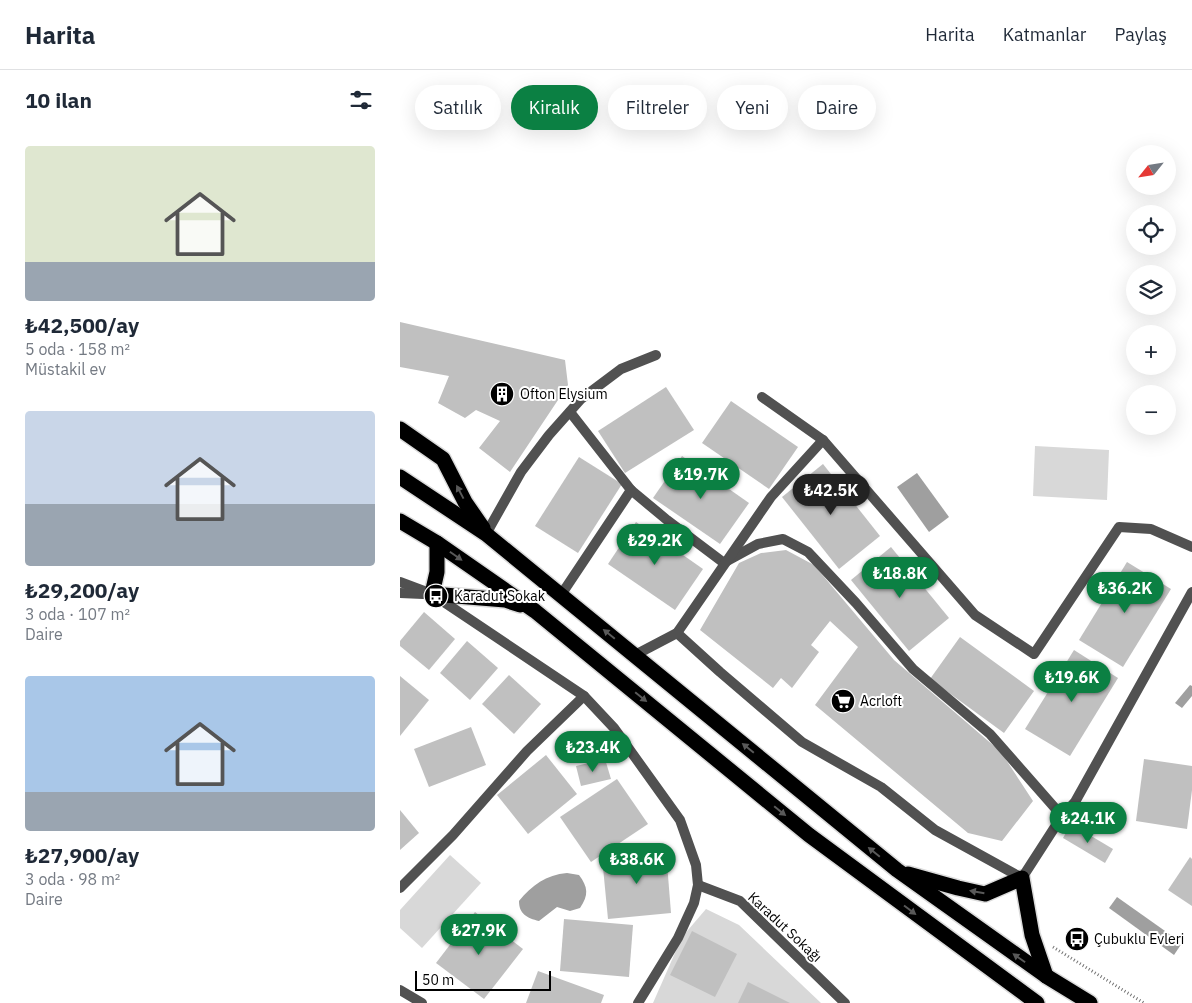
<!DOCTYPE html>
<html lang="tr">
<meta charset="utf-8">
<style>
:root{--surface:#fff;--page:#f2f2f3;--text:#1f2937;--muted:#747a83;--line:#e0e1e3;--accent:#0b8043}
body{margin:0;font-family:"IBM Plex Sans",sans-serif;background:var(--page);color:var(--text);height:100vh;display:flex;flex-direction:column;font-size:19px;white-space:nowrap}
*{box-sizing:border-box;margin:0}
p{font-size:16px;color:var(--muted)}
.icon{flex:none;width:28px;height:28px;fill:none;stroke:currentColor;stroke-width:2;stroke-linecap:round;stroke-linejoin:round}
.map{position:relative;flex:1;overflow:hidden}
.drawer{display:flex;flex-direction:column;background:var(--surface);width:400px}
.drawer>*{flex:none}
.hud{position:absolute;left:15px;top:15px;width:475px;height:45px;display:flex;gap:10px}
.needle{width:32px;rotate:240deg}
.controls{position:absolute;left:726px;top:75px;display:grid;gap:10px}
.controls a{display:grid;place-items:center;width:50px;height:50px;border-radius:50%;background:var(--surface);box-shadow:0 5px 20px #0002;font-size:25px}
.scale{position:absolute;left:15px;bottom:12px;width:136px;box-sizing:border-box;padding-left:5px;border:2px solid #000;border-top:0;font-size:14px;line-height:18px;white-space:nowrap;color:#000;-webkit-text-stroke:4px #fff;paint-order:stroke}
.price{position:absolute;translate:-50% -42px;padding:0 11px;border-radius:18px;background:var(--accent);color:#fff;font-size:16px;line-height:32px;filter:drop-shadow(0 1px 2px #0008)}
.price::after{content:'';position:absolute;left:50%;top:30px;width:15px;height:11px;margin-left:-8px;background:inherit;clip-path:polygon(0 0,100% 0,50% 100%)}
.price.current{background:#222;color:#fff}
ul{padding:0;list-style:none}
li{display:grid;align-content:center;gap:10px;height:265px;padding:0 25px}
li span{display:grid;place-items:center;height:155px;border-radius:5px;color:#555}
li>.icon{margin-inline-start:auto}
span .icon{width:90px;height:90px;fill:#fffc;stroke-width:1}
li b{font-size:21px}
h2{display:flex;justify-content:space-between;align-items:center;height:60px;padding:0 25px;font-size:21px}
.pill{padding:0 18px;border-radius:22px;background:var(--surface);box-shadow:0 5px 20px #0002;font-size:18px;line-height:45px}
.pill.current{background:var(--accent);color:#fff}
header{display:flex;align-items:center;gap:30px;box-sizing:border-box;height:70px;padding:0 25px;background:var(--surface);border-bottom:1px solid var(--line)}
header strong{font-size:24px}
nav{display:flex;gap:28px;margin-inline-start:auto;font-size:18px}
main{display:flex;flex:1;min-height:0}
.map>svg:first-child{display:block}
.green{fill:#d8d8d8}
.water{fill:#9f9f9f}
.building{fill:#c0c0c0}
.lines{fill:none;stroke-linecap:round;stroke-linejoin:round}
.highway-casing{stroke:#dbdbdb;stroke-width:18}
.path{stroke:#737373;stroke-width:3;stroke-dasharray:1 2.5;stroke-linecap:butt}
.lane{stroke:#515151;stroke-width:10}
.street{stroke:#515151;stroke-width:10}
.highway{stroke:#000;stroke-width:15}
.oneway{fill:#595959}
.labels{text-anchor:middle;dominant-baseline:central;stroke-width:4;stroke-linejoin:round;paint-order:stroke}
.poi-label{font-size:14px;fill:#000;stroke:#fff;text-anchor:start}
.street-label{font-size:14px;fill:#000;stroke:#fff}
</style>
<header>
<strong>Harita</strong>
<nav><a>Harita</a><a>Katmanlar</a><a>Paylaş</a></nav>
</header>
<main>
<section class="drawer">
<h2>10 ilan<svg class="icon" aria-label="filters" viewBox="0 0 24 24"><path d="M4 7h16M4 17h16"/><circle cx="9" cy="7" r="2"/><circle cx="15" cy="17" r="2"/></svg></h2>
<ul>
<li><span style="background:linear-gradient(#dfe7d0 75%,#9aa5b1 0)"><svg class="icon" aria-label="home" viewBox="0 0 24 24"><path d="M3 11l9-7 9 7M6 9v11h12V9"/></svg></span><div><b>₺42,500/ay</b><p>5 oda · 158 m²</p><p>Müstakil ev</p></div></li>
<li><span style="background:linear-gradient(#c9d6e8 60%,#9aa5b1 0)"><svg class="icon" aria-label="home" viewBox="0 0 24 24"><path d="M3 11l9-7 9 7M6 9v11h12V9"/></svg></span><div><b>₺29,200/ay</b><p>3 oda · 107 m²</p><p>Daire</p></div></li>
<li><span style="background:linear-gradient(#a9c7e8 75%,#9aa5b1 0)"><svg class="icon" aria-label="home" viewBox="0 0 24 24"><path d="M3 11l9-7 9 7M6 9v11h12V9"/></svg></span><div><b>₺27,900/ay</b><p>3 oda · 98 m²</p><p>Daire</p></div></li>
</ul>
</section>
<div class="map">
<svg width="792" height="933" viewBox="0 0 792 933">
<rect width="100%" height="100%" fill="#fff"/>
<g class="green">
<polygon points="635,376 709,380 707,430 633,426"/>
<polygon points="50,785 81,813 22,878 0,858 0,840"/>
<polygon points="306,839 339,855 421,933 253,933 282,867"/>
</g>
<g class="water">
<polygon points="517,403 549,447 529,462 497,417"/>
<polygon points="790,615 792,616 792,626 782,638 775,633"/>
<path d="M167,803L179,805C188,817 189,825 180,838L170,841L157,837L139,851C127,848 119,844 119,831C132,815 146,805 167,803Z"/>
<polygon points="717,827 782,873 774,885 709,838"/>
</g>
<g class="building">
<polygon points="0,252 165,290 168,315 110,402 79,378 100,351 76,340 65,348 38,333 49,306 0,297"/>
<polygon points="266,317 294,360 225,403 198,361"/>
<polygon points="331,331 398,377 369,419 302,373"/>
<polygon points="282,386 349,433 320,474 253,428"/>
<polygon points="179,387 222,414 178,483 135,456"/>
<polygon points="423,394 480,466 439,499 382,427"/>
<polygon points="236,452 303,499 275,540 208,494"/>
<polygon points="491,477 549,548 509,581 451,510"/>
<polygon points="386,480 414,495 494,590 601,682 633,731 602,771 568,763 415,635 458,577 430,551 411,575 419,582 392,618 381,608 373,618 300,560 339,493 361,483"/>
<polygon points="727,492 771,519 723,597 679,570"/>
<polygon points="24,542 55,569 29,600 0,576 0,571"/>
<polygon points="560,567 634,621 604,663 530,609"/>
<polygon points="67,571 98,598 70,630 40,603"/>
<polygon points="674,580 718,608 670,686 625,659"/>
<polygon points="109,605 141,634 114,664 82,634"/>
<polygon points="0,606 29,630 0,666"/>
<polygon points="71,657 86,695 29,717 14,679"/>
<polygon points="146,685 177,724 128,764 97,725"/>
<polygon points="205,689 211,709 181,716 176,696"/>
<polygon points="744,689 792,696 792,720 787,759 736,751"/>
<polygon points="217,709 248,754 191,792 160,747"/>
<polygon points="0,740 19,763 0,780"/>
<polygon points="671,754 713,779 705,793 663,768"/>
<polygon points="266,781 271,843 208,849 202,787"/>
<polygon points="790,787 792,789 792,836 768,820"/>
<polygon points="75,842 123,879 84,929 36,893"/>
<polygon points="164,849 233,855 229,907 160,901"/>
<polygon points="292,861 337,884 315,927 270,905"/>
<polygon points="138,901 204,925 201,933 126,933"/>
<polygon points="348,912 390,933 338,933"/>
</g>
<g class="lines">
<g class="highway-casing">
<g id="highway">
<polyline points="0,359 43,389 65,432 83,458"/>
<polyline points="0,407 86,464 497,800 646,906 690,933"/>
<polyline points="0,451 37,473 135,541 409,765 637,933"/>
<polyline points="37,473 37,502 32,524 105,530 120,535"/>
<polyline points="508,804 558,818 585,824 622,808 632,865 646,906"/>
</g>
</g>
<polyline class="path" points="653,877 744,933"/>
<g class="lane">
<polyline points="325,492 358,474 383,469 408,482 456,533 513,599 590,664 662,746"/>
<polyline points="277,563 320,602 402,672 481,717 535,760 622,808"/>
</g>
<g class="street">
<polyline points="362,327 423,370 575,545 634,584 719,457 751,459 792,477"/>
<polyline points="170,342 231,420 267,450 324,493"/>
<polyline points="86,464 121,402 149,365 181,329 221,299 256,285"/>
<polyline points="0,512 32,524 184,626 214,658 280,750 296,795 298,815 294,833 278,868 238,933"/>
<polyline points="0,523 23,524"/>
<polyline points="161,525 231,420"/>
<polyline points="235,585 277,563 371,427 423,370"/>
<polyline points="622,808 662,746 675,732 792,522"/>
<polyline points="298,815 340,831 445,933"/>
<polyline points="0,818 53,765 127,681 184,626"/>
<polyline points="0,920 22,933"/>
</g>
<use href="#highway" class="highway"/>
</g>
<defs><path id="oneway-solid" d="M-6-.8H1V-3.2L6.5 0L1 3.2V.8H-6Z" transform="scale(1.25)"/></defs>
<g class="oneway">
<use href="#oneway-solid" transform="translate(60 422) rotate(-118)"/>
<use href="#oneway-solid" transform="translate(56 486) rotate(35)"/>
<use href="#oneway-solid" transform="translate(209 564) rotate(-141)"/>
<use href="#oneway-solid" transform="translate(241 627) rotate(39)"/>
<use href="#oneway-solid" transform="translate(348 678) rotate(-141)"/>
<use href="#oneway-solid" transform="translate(380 741) rotate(39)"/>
<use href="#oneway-solid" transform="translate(474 782) rotate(-141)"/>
<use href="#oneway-solid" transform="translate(577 822) rotate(-170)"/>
<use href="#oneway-solid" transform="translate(510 840) rotate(37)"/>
<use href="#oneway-solid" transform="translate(619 888) rotate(-145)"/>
</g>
<defs>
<g id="building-disc" transform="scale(1.25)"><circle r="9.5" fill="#000" stroke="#fff"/><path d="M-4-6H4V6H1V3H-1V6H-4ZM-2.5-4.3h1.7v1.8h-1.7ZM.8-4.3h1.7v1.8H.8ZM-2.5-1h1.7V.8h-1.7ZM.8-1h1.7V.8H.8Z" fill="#fff"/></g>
<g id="bus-disc" transform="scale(1.25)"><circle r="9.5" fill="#000" stroke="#fff"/><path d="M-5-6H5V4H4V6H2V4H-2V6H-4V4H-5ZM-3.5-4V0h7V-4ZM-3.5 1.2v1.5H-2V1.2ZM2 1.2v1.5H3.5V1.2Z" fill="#fff"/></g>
<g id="supermarket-disc" transform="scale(1.25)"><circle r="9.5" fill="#000" stroke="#fff"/><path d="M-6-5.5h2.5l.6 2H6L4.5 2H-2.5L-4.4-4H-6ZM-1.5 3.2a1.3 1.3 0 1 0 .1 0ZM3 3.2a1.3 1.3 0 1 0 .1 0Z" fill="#fff"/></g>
</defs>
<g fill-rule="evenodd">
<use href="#building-disc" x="102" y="324"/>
<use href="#bus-disc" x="36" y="526"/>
<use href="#supermarket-disc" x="443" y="631"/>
<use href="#bus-disc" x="677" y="869"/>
</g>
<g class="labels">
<g class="poi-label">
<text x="120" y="324">Ofton Elysium</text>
<text x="54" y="526">Karadut Sokak</text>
<text x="460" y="631">Acrloft</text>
<text x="694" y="869">Çubuklu Evleri</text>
</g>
<g class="street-label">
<text transform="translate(385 857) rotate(43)">Karadut Sokağı</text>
</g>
</g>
</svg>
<div class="controls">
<a><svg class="needle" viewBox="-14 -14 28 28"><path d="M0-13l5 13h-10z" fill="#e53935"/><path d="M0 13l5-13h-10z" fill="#747a83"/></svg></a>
<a><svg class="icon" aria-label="locate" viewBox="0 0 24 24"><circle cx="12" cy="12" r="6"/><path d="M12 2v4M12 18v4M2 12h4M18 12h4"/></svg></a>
<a><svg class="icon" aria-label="layers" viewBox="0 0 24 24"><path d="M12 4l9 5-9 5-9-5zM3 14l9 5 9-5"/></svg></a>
<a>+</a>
<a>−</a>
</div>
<div class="scale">50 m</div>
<b class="price" style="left:301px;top:430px">₺19.7K</b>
<b class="price current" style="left:431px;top:446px">₺42.5K</b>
<b class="price" style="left:255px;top:496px">₺29.2K</b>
<b class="price" style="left:500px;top:529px">₺18.8K</b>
<b class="price" style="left:725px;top:544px">₺36.2K</b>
<b class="price" style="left:672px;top:633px">₺19.6K</b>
<b class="price" style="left:193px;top:703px">₺23.4K</b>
<b class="price" style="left:688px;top:774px">₺24.1K</b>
<b class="price" style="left:237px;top:815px">₺38.6K</b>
<b class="price" style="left:79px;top:886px">₺27.9K</b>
<div class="hud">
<a class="pill">Satılık</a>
<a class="pill current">Kiralık</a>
<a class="pill">Filtreler</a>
<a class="pill">Yeni</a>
<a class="pill">Daire</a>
</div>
</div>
</main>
